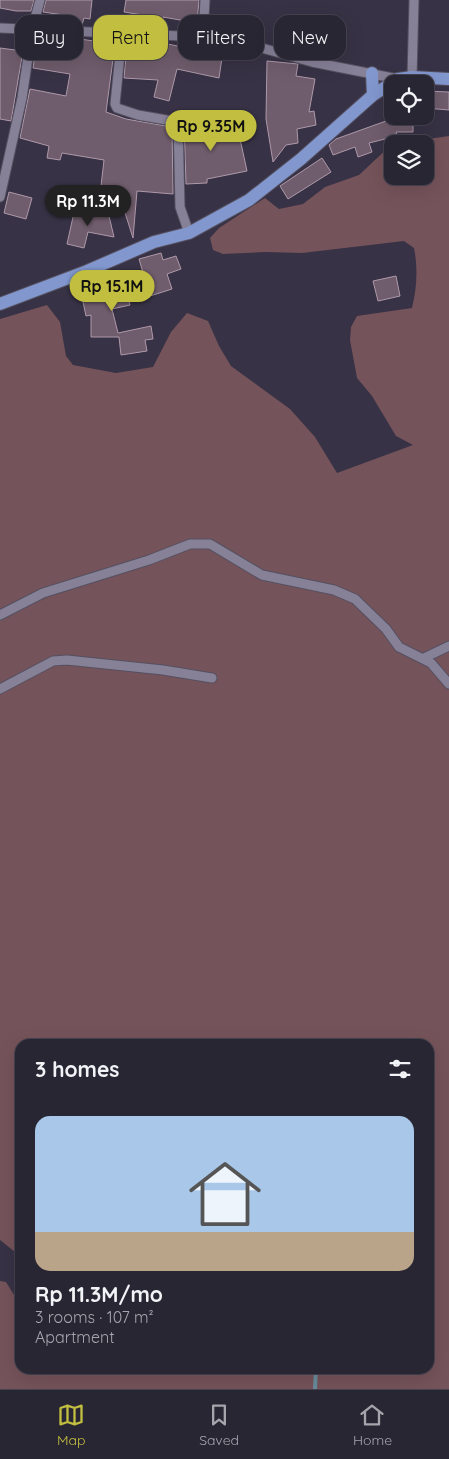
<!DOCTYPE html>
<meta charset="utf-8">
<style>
:root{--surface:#292634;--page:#353240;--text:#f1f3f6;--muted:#a5a5ac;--line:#45434f;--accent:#c1be40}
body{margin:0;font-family:Quicksand,sans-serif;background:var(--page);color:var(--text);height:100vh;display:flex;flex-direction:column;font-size:19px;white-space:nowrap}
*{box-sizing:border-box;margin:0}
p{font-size:16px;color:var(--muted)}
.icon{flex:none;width:28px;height:28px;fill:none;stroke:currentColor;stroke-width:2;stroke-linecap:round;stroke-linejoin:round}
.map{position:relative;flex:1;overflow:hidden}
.panel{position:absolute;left:15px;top:1039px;width:419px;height:335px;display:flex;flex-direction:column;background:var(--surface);border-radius:15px;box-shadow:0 5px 20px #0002,0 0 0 1px var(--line)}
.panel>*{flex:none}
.top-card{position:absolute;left:15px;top:15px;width:420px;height:45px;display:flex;gap:10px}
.fabs{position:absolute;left:384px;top:75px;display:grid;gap:10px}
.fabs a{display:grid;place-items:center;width:50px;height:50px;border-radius:10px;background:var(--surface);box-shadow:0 5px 20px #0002,0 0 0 1px var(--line);font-size:25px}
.price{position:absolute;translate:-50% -42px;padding:0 11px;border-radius:18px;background:var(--accent);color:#111;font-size:16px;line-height:32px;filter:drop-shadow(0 1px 2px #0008)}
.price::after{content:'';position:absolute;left:50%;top:30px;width:15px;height:11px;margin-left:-8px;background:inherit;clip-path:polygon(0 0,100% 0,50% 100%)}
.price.current{background:#222;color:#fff}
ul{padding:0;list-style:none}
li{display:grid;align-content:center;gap:10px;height:265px;padding:0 20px}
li+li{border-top:1px solid var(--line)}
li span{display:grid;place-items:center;height:155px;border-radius:15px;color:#555}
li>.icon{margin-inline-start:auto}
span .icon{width:90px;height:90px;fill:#fffc;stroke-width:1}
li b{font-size:21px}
h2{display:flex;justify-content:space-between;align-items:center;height:60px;padding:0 20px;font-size:21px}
.chip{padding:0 18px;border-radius:15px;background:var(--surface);box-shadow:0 5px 20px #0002,0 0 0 1px var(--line);font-size:18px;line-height:45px}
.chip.current{background:var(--accent);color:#111}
.menu{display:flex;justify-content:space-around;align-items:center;height:70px;border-top:1px solid var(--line);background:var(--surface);font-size:14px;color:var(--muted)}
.menu a{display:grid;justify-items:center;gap:2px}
.menu .current{color:var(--accent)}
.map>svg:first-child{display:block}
.forest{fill:#75535a}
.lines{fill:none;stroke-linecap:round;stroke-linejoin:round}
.stream{stroke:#688c9c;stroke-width:4}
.building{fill:#6f5c6c;stroke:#ae99aa}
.minor-casing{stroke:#555060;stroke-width:11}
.major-casing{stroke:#555060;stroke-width:14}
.minor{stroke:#868197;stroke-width:9}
.major{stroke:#8197ce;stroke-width:12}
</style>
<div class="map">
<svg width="449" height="1389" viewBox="0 0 449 1389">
<rect width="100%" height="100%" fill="#373245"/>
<path class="forest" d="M449,136V1389H0V1281L6,1282L16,1298L20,1299V1369H429V1044H20V1256L0,1240V319L47,305L60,322L66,356L73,365L116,373L153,367L171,332L187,313L208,321L219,346L231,366L290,409L315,437L337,473L413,445L396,436L372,396L357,378L350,340L351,327L357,316L412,308C417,288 418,267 414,248L404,241L302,253L266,252L223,254L213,250L210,238L219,228L265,198L279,209L303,204L325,187L359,175L392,144V176H425V144H393L396,141H414Z"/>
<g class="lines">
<polyline class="stream" points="315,1389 316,1369"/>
</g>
<g class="building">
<polygon points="0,0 34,0 31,11 16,11 0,8"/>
<polygon points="46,0 92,0 90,19 84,18 82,25 69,25 71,16 43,12"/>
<polygon points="126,0 199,0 197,23 163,17 163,20 149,18 149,16 124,12"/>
<polygon points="66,37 115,44 106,112 126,119 172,127 173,194 137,191 133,238 121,200 112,202 113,187 101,186 104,160 62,153 60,160 47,158 49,146 20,138 30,89 66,96 70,74 33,68 37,42 65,47"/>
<polygon points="152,41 188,48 188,45 223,51 219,78 177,69 169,101 154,97 158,80 124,78 127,44 151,46"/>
<polygon points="0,48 23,51 11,121 0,119"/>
<polygon points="267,61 298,64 296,76 315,79 309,112 314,111 316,125 297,129 298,143 286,145 273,162 266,119"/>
<polygon points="425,91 449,92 449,110 425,108"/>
<polygon points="385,116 413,116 413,132 396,132 397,136 369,143 372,152 358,157 355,147 333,155 329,145 336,139 386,121"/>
<polygon points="208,117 209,131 237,125 247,171 207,179 207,183 186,184 184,120"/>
<polygon points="322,158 331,172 288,199 280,186"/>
<polygon points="9,192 32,198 26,219 4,213"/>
<polygon points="75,208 109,216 114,237 88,232 84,248 67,244"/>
<polygon points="161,253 163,260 176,256 181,269 167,274 172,289 150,296 139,259"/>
<polygon points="122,272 130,305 112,309 118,333 151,326 153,339 145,340 147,351 121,355 119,337 91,337 91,315 86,316 79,283"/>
<polygon points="396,276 400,296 378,301 373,281"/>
</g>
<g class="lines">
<g class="minor-casing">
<g id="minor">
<polyline points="0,28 203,37 255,46 312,62 398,79"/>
<polyline points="122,34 115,104 117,108 138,115 178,122 180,207 189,233"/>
<polyline points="203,37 205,0"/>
<polyline points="412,77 414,0"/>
<polyline points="0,197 22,98 32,30 40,0"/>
<polyline points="0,615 43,593 149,560 190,544 210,544 262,575 334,590 355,599 386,629 399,647 431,663 449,684"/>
<polyline points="424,658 449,646"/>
<polyline points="0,689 53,661 67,660 163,670 212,678"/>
</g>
</g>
<g class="major-casing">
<g id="major">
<polyline points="372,73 373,95"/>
<polyline points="0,304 87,271 154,242 189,233 249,200 301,159 373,95 398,79 412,77 449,79"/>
</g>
</g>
<use href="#minor" class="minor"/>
<use href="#major" class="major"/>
</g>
</svg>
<div class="fabs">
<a><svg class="icon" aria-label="locate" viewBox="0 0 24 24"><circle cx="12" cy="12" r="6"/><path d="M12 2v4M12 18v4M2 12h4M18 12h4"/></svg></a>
<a><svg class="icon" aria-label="layers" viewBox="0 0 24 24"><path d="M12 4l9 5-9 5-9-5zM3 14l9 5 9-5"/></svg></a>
</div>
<b class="price" style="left:211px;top:152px">Rp 9.35M</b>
<b class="price current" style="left:88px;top:227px">Rp 11.3M</b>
<b class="price" style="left:112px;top:312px">Rp 15.1M</b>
<div class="top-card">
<a class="chip">Buy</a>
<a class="chip current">Rent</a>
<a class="chip">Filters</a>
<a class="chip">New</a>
</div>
<section class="panel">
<h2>3 homes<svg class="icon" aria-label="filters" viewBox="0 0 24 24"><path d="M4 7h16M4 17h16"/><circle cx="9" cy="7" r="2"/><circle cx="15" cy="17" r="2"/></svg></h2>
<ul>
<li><span style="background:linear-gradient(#a9c7e8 75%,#b9a48a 0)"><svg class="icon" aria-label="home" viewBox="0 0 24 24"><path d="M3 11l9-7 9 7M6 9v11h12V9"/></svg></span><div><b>Rp 11.3M/mo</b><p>3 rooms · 107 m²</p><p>Apartment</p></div></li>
</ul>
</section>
</div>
<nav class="menu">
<a class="current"><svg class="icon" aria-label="map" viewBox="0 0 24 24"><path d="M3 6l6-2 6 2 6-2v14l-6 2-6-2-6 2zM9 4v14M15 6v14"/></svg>Map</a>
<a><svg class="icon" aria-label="saved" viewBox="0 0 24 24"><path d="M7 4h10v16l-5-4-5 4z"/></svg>Saved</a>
<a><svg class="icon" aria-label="home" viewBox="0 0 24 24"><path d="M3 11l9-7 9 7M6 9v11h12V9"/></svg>Home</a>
</nav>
